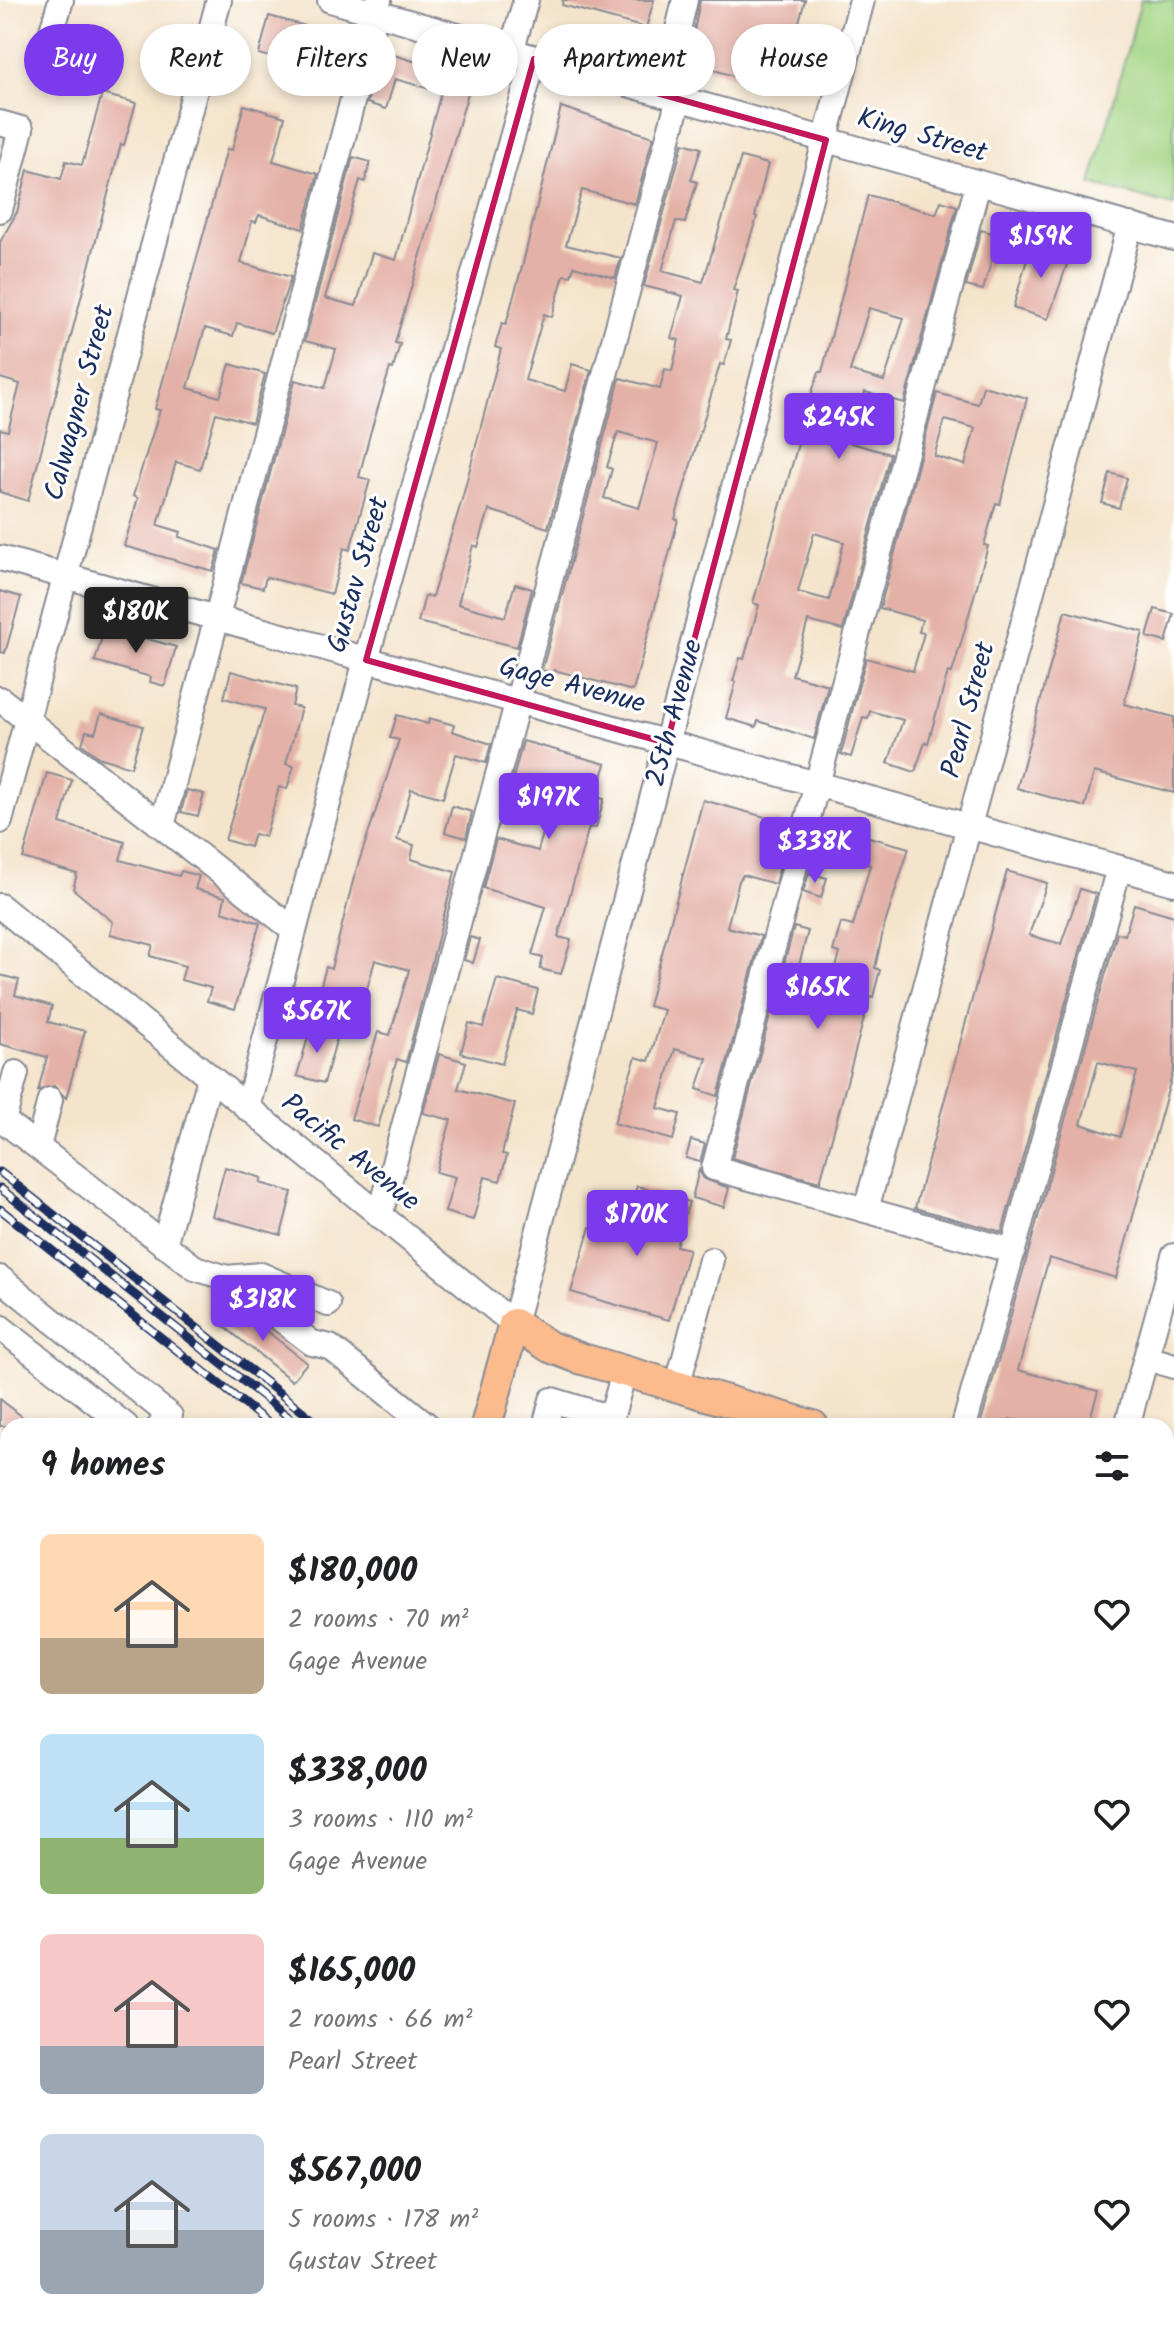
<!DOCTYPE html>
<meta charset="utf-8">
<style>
:root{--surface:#fff;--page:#f6f6f6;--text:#202124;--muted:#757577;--accent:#7c3aed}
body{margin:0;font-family:Kalam,sans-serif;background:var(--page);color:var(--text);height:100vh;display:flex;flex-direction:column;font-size:30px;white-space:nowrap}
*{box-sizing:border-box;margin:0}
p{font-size:26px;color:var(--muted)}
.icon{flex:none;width:44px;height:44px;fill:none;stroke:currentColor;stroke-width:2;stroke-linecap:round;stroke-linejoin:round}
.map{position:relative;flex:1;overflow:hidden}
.drawer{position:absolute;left:0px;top:1418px;width:1174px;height:912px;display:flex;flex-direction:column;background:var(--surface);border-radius:24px 24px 0 0;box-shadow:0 4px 12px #0003}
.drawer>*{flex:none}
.banner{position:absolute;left:24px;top:24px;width:1126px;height:72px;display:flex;gap:16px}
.price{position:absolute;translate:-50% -68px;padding:0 18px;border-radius:8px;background:var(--accent);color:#fff;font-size:26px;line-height:52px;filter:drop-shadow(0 2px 4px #0008)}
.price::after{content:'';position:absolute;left:50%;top:48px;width:24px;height:18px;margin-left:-12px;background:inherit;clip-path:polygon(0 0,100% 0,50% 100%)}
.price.active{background:#222;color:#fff}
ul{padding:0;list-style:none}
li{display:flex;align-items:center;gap:24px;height:200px;padding:0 40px}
li span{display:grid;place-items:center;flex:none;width:224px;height:160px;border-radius:12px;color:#555}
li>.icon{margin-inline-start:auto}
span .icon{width:96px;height:96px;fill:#fffc;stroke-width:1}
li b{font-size:34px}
h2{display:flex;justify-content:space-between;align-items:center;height:96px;padding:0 40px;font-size:34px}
.pill{padding:0 28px;border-radius:36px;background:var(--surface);box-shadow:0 4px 12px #0003;font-size:28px;line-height:72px}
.pill.active{background:var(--accent);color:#fff}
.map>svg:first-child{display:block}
.green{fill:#a3d483;stroke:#5f8270;stroke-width:2}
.building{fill:#e4b1a6;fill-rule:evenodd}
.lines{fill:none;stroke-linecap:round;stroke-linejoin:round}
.minor-casing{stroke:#888a94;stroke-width:28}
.major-casing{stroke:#888a94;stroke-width:34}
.minor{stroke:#fff;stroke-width:24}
.major{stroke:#fbbb8c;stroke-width:30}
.rail-casing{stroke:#1b2f5e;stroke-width:9}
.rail{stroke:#fff;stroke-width:6;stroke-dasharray:18;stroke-linecap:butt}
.marked{fill:none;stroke:#c2185b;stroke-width:6;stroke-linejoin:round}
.labels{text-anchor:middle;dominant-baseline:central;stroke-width:6;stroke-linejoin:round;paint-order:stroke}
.street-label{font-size:28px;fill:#1b2f5e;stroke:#fff}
</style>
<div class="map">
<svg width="1174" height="2330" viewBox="0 0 1174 2330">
<rect width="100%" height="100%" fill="#fff"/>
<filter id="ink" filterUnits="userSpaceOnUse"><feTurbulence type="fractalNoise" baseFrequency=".0125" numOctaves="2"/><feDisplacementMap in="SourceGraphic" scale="16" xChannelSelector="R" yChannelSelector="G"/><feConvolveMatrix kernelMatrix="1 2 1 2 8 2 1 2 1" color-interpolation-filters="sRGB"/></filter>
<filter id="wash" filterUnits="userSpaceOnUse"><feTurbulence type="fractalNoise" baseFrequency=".006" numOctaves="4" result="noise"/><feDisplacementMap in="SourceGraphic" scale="32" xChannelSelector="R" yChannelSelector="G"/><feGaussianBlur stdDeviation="1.8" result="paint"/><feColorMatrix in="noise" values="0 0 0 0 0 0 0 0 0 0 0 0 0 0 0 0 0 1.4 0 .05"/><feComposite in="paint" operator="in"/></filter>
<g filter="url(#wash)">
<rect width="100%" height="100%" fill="#f4e4cb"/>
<polygon class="green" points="1141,0 1174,0 1174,206 1091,184"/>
<g id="blocks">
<g class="building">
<polygon points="563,0 654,0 646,28 562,5"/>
<polygon points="700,0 805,0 788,62 764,55 757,83 688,62"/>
<polygon points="269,16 320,30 346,60 330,76 294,41 288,62 259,54"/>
<polygon points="381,51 472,79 395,343 400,344 393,369 390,368 370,434 359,477 370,480 350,550 344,548 332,594 266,577 263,588 241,583 295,380 325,388 336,349 305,341 353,157 370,162 365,182 360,180 325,298 356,306 372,253 396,260 441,92 395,79 386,109 367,103"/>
<polygon points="102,94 136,103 124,145 121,144 28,501 0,492 0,429 8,431 20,384 0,378 0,242 17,212 28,170 61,179 66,161 82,165"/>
<polygon points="244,105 285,117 273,161 318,174 303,229 259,215 256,222 252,221 241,263 291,277 272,333 237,323 233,336 205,328 188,388 220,397 230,364 265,374 252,423 216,413 200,469 176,462 158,525 181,532 179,537 219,550 213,571 124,546 138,498 133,496 160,410 155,409 227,149 232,150"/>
<polygon points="561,107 653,137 635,204 582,190 566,245 621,258 615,278 574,266 571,276 564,275 552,317 544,314 525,380 565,391 572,364 591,370 548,528 489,510 478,547 473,545 458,604 505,617 515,584 532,589 517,647 418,622 425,596 432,597 461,503 501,349 495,347 502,323 506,324 523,263"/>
<path d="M683,143L701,148L691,180L697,182L685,223L676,221L662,271L703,282L741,157L768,164L755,216L757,217L733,290L738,291L726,339L731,340L724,365L720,364L675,519L678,520L633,691L554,670L553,673L542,670L620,378L660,389L665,369L672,371L679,340L671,338L683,296L644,286ZM618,432L658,443L639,508L604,498L612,469L607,467Z"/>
<path d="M868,195L936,214L941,201L957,206L904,403L865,392L851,443L890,454L843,630L808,621L792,675L828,685L814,739L758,721L756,727L726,718L736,682L733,681L740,658L744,659L759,605L753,603L798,444L794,443L819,372H822ZM869,308L904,318L884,381L850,371ZM814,533L844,542L829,600L798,592Z"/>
<polygon points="981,230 999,235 983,290 966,286"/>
<polygon points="1032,242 1071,253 1048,319 1013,308"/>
<path d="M983,386L1027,398L1000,504L996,503L984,545L988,546L961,643L952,673L948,672L928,743L925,742L915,772L888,763L903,720L870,711L868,718L863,717L851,757L841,754L866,658L913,671L924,633L919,632L922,620L880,608L937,393L978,404ZM945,420L975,428L965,465L934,456Z"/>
<polygon points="1110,473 1127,478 1119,508 1102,503"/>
<polygon points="0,591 21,597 5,653 0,652"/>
<polygon points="1155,609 1174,614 1166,642 1147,637"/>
<polygon points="1065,611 1143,632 1124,704 1174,717 1174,793 1094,772 1085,807 1017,788"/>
<polygon points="105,627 176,647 165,686 150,682 151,677 95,661"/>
<polygon points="231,671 296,689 292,706 301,708 286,764 294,766 287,789 279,787 265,837 254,834 250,847 225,840 265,709 224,698"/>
<polygon points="101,714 143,726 131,767 98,757 82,744 86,731 95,733"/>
<polygon points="397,715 428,724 429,718 454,725 452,731 491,744 486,763 456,754 443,798 411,789 397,840 414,845 411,859 455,872 406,1062 397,1059 378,1127 351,1119 378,1032 390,1035 409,970 375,960 362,1007 318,995 326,967 331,969 354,877 399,740 390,738"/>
<polygon points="523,741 606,764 596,797 604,799 596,828 589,827 558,937 571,940 561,974 540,969 543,958 532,955 546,907 483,888 496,839 538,851 548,815 550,805 509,793"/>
<polygon points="47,773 72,780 60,823 125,842 120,860 179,876 181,871 199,876 195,889 225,897 222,911 260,923 235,1009 207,1001 211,988 181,980 185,966 150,956 153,945 110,934 113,922 73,889 77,874 23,858"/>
<polygon points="187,790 204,794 198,816 181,812"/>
<polygon points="703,800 783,822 772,862 780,865 775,884 743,875 739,881 727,927 761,936 718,1096 697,1089 707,1058 675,1049 658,1108 680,1114 673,1140 614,1123 636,1057 649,1061 664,1010 648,1006"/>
<polygon points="452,806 472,812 466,838 445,832"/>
<polygon points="843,830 909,848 884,927 875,968 880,970 873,997 870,996 820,1182 732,1158 794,927 808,931 794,984 829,994 840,953 833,951 841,923 853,926 870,865 836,855"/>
<polygon points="1007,871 1047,883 1029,935 1061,944 1080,889 1096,894 1002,1232 915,1208"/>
<polygon points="809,873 827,878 821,898 803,892"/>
<path d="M1134,904L1174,916V1068L1116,1278L1049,1258L1018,1370L1098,1391L1088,1426H1035L1010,1419L1009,1426H980L1117,933L1125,935ZM1098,1062L1137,1072L1120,1137L1081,1124Z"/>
<polygon points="470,937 480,940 473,963 464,960"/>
<polygon points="0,975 19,980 15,995 52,1006 48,1022 85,1031 66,1098 54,1086 38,1091 47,1057 0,1044"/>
<polygon points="497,979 538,990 532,1014 517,1010 502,1064 461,1053 469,1023 483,1027"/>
<polygon points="311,1026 338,1034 324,1083 297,1076"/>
<polygon points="439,1054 466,1062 458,1089 515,1104 502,1154 507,1155 500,1181 485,1177 473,1220 445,1212 455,1177 436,1172 451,1120 423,1113"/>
<polygon points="691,1140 705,1144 700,1162 686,1158"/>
<polygon points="225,1167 262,1178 260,1183 292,1192 281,1235 212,1216"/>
<polygon points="699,1170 704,1179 729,1188 724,1207 692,1198"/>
<polygon points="637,1186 689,1202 676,1246 689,1249 669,1320 571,1292 590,1227 622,1237"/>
<polygon points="234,1305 307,1363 292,1381 220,1323"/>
<polygon points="0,1399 34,1426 0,1426"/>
</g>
</g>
</g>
<g filter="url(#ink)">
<use href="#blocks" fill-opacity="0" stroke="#888a94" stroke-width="2"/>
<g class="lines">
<g class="minor-casing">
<g id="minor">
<polyline points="330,0 1174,238"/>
<polyline points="49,41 61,0"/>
<polyline points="511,52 526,0"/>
<polyline points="663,94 685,0"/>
<polyline points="0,123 21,129 0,210"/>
<polyline points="978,184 714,1168 1013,1251"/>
<polyline points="0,558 1174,883"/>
<polyline points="0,699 294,930"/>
<polyline points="0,821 219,0"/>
<polyline points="162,826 379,0"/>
<polyline points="0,906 514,1324 862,0"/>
<polyline points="247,1108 366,660 534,59"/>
<polyline points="0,1118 195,1268 227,1278 312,1343 330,1347 428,1426"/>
<polyline points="3,1121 16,1073"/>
<polyline points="38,1147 50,1100"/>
<polyline points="866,1210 1130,225"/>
<polyline points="380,1216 679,98"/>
<polyline points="164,1245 210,1078"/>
<polyline points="0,1278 170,1416 160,1426"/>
<polyline points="227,1278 261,1275 328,1304"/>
<polyline points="0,1327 126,1426"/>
<polyline points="1147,1358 1174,1366"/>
<polyline points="677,1387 711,1260"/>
<polyline points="545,1426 552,1400 611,1418"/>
<polyline points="609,1426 624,1372"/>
<polyline points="964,1426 1119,868"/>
<polyline points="1127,1426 1174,1256"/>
<polyline points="1166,1745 1174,1748"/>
<polyline points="0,1757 8,1763"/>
<polyline points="1169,1784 1174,1768"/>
<polyline points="0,1789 8,1792"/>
<polyline points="0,1852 8,1854"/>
<polyline points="1166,1985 1174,1987"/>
<polyline points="0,1998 8,1969"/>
<polyline points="1166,2252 1174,2259"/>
<polyline points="0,2290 8,2293"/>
<polyline points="118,2322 148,2330"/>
<polyline points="712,2322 722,2330"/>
<polyline points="977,2322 987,2330"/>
<polyline points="34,2330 36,2322"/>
<polyline points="395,2330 397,2322"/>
<polyline points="564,2330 566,2322"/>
<polyline points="888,2330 890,2322"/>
</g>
</g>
<g class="major-casing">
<g id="major">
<polyline points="486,1426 514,1324 550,1347 579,1358 813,1426"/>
<polyline points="1166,1528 1174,1530"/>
<polyline points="0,1547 8,1554"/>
<polyline points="237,2330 239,2322"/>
</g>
</g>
<use href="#minor" class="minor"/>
<use href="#major" class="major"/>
<g class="rail-casing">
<g id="rail">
<polyline points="0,1172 321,1426"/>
<polyline points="0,1188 300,1426"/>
<polyline points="0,1209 272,1426"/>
<polyline points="1166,2096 1174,2103"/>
<polyline points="1166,2113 1174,2119"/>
<polyline points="1166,2129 1174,2135"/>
<polyline points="1166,2146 1174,2152"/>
<polyline points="1166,2162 1174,2168"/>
</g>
</g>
<use href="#rail" class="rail"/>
</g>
</g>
<path class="marked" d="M534,59L826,140L667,743L366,660Z"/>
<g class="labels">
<g class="street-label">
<text transform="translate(922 136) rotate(16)">King Street</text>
<text transform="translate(80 403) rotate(-75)">Calwagner Street</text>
<text transform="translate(359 575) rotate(-74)">Gustav Street</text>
<text transform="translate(572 686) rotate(15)">Gage Avenue</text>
<text transform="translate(969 710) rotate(-75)">Pearl Street</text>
<text transform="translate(675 713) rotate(-75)">25th Avenue</text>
<text transform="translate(350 1153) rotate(39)">Pacific Avenue</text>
</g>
</g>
</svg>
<b class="price" style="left:1041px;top:280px">$159K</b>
<b class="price" style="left:839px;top:461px">$245K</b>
<b class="price active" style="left:136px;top:655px">$180K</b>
<b class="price" style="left:549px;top:841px">$197K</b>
<b class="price" style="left:815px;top:885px">$338K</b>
<b class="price" style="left:818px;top:1031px">$165K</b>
<b class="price" style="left:317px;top:1055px">$567K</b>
<b class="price" style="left:637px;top:1258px">$170K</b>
<b class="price" style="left:263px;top:1343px">$318K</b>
<div class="banner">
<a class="pill active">Buy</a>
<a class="pill">Rent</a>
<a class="pill">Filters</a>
<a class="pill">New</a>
<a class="pill">Apartment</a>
<a class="pill">House</a>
</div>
<section class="drawer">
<h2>9 homes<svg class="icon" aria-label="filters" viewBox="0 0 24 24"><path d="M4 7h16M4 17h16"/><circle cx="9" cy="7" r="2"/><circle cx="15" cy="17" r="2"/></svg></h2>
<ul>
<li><span style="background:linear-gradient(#ffd9b3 65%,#b9a48a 0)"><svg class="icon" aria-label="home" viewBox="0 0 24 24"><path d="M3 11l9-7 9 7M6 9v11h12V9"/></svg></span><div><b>$180,000</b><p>2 rooms · 70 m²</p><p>Gage Avenue</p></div><svg class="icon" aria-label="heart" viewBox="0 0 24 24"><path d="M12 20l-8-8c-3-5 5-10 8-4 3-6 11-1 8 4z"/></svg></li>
<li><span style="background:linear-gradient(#bfe0f5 65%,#8fb573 0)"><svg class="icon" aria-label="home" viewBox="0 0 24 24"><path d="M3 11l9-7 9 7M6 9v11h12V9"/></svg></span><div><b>$338,000</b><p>3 rooms · 110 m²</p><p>Gage Avenue</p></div><svg class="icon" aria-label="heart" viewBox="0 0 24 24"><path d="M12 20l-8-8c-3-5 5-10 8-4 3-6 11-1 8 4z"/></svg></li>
<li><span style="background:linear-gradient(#f6c9c9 70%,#9aa5b1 0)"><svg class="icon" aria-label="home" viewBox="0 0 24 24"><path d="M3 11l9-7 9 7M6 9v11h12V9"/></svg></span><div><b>$165,000</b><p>2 rooms · 66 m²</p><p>Pearl Street</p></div><svg class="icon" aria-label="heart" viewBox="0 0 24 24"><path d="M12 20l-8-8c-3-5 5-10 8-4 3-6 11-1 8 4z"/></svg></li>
<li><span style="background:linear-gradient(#c9d6e8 60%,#9aa5b1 0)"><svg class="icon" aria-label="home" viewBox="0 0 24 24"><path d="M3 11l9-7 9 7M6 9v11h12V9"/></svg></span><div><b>$567,000</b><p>5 rooms · 178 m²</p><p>Gustav Street</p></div><svg class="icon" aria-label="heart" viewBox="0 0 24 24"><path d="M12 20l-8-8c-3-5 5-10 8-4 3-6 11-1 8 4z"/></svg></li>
</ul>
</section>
</div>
